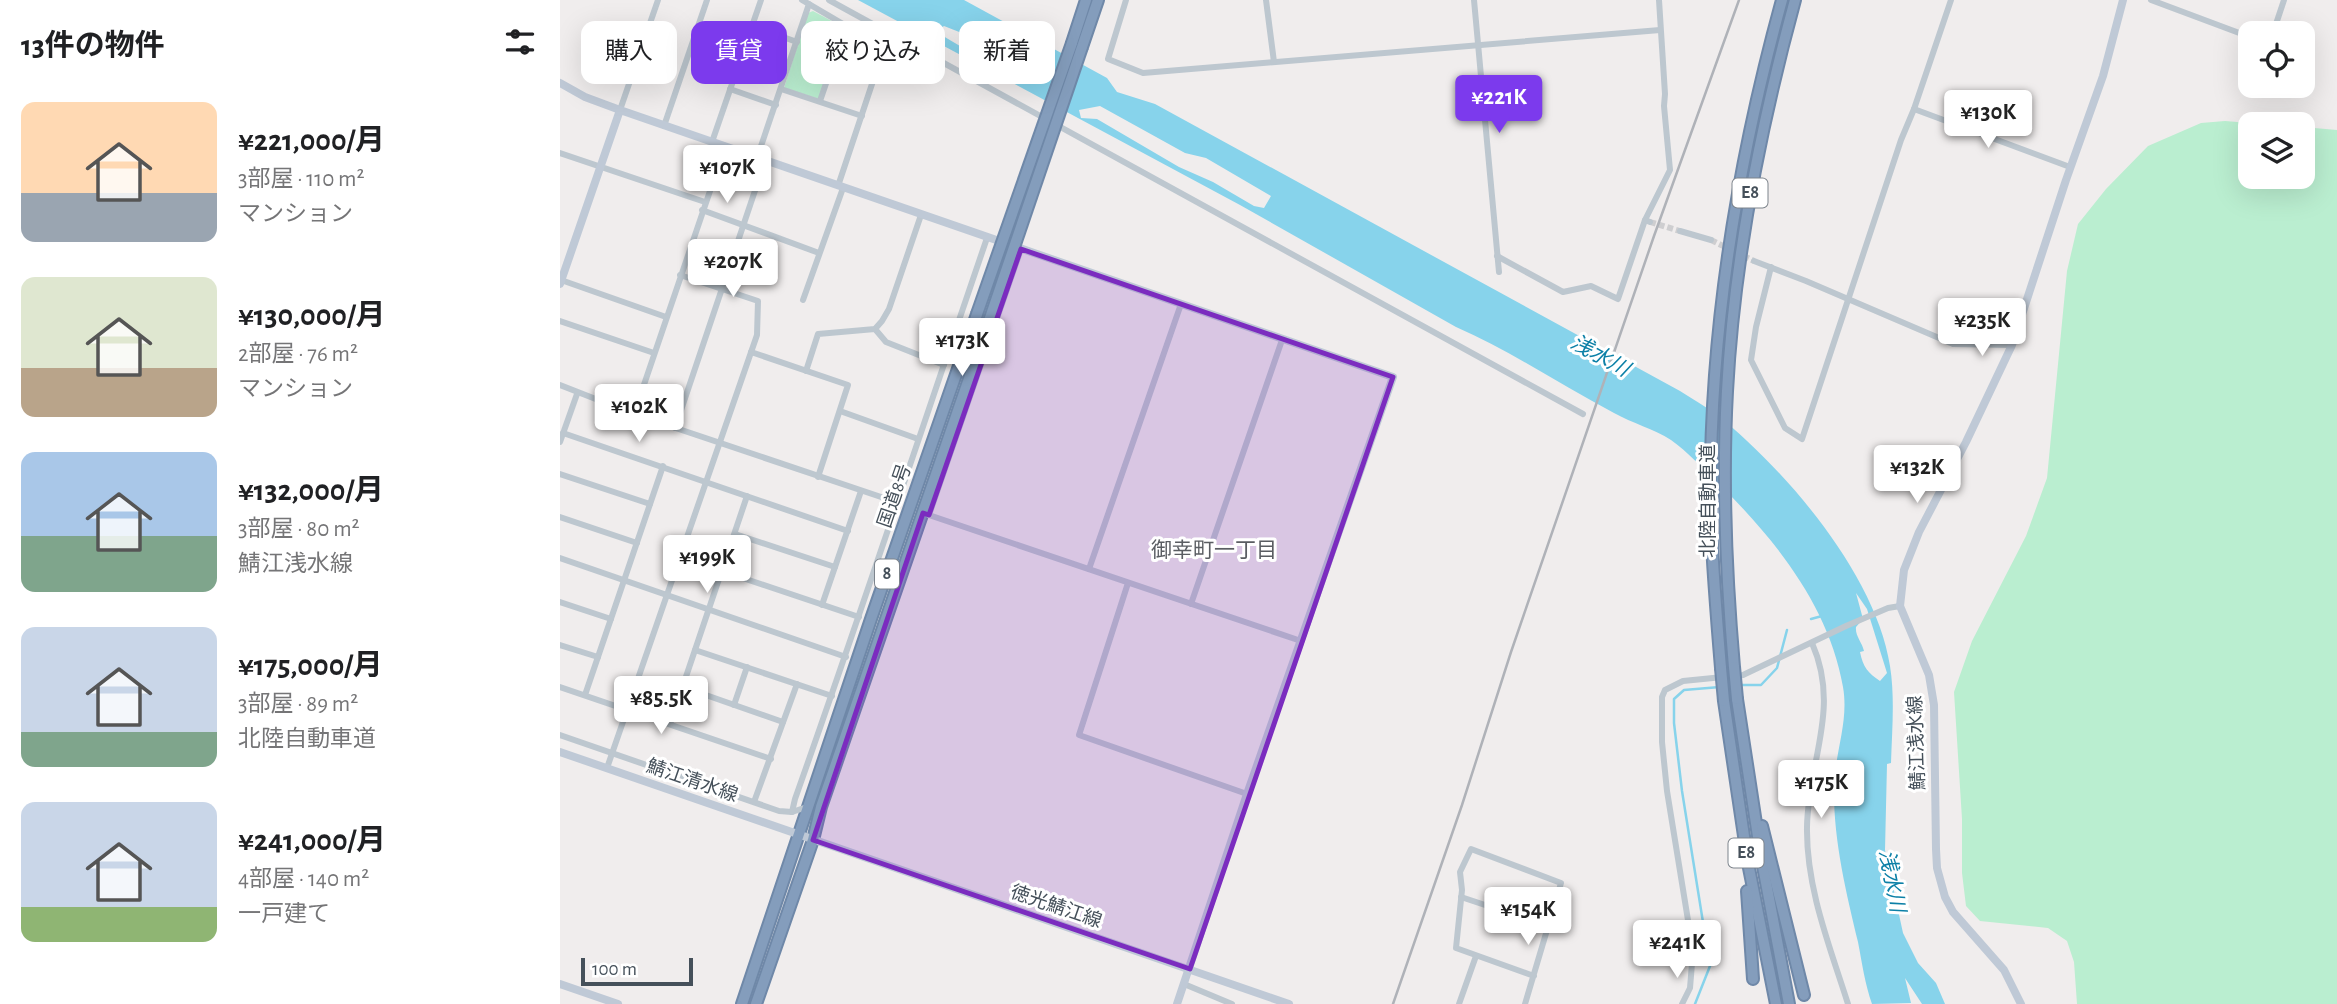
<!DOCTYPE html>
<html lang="ja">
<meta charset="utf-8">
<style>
:root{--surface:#fff;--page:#f6f6f6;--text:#202124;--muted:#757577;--accent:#7c3aed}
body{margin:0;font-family:"Alegreya Sans","Noto Sans JP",sans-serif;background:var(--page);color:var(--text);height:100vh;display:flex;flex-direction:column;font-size:26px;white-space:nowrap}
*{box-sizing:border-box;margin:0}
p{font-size:23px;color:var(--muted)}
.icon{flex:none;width:38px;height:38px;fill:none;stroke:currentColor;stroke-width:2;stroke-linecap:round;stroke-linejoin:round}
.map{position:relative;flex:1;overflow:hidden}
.side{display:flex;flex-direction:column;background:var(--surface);width:560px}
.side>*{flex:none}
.hud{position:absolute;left:21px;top:21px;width:665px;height:63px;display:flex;gap:14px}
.fabs{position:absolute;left:1678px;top:21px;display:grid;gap:14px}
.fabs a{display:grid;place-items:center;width:77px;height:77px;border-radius:14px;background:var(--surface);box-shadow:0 7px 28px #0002;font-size:35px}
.scale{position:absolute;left:21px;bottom:18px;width:112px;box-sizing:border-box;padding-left:7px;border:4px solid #45505a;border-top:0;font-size:19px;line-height:24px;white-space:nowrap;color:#45505a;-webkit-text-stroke:5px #fff;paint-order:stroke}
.price{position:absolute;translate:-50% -60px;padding:0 16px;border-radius:7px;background:#fff;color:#222;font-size:23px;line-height:46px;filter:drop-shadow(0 2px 4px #0008)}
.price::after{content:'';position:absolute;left:50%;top:42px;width:21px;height:16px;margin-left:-10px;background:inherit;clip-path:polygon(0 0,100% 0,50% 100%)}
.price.active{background:var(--accent);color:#fff}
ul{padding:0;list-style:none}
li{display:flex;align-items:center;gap:21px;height:175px;padding:0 21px}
li span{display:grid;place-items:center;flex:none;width:196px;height:140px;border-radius:14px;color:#555}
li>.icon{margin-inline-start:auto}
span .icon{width:84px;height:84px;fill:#fffc;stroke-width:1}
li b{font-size:30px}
h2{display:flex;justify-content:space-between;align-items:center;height:84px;padding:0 21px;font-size:30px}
.tag{padding:0 24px;border-radius:14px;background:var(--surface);box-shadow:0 7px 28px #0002;font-size:24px;line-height:63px}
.tag.active{background:var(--accent);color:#fff}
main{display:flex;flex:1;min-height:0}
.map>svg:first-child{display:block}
.green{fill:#baeed0}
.water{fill:#87d3eb;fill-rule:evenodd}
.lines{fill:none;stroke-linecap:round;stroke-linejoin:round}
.stream{stroke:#87d3eb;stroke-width:2.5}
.street-tunnel{stroke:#ceced0;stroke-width:6;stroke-dasharray:6 3;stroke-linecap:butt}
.highway-casing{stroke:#6f88a8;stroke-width:14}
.street{stroke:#bdc7cf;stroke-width:6}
.secondary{stroke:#bfc9d6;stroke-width:8}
.highway{stroke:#849dbc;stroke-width:10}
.rail{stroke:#afb2b8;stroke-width:2.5}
.highway-bridge-casing{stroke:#6f88a8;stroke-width:14;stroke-linecap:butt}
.highway-bridge{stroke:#849dbc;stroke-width:10}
.marked{fill:#7b2cbf;fill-opacity:0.2;stroke:#7b2cbf;stroke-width:5;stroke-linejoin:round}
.labels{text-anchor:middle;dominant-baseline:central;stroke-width:6;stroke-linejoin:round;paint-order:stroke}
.shield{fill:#fff;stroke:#7d848c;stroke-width:2}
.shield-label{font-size:18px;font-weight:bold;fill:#45505a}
.street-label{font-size:19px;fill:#45505a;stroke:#fff}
.water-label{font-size:21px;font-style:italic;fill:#0c80a7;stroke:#fff}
.neighbourhood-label{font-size:21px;fill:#5a5d62;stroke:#fff}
</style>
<main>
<section class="side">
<h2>13件の物件<svg class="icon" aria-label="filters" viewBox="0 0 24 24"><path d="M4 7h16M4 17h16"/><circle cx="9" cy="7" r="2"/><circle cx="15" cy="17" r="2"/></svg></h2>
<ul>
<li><span style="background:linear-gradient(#ffd9b3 65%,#9aa5b1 0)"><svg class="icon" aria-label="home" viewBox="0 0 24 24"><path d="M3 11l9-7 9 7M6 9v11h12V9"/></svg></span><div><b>¥221,000/月</b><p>3部屋 · 110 m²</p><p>マンション</p></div></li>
<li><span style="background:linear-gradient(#dfe7d0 65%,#b9a48a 0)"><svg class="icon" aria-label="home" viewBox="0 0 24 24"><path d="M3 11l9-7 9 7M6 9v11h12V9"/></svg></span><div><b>¥130,000/月</b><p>2部屋 · 76 m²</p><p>マンション</p></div></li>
<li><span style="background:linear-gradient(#a9c7e8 60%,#7fa58c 0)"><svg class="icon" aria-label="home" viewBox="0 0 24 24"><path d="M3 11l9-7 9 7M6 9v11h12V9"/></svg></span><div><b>¥132,000/月</b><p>3部屋 · 80 m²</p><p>鯖江浅水線</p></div></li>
<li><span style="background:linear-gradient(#c9d6e8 75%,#7fa58c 0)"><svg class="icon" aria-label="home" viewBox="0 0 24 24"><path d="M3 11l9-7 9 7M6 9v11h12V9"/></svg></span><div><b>¥175,000/月</b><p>3部屋 · 89 m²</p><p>北陸自動車道</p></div></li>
<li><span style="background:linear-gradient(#c9d6e8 75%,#8fb573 0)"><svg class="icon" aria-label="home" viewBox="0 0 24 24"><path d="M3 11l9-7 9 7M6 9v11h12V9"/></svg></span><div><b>¥241,000/月</b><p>4部屋 · 140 m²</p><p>一戸建て</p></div></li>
</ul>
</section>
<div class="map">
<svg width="1777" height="1004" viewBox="0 0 1777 1004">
<rect width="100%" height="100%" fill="#f0eded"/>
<g class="green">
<polygon points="253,11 283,27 259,99 224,88 248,13"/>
<polygon points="1665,121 1702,124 1690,124 1690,177 1743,177 1743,127 1777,130 1777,1004 1517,1004 1514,962 1507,941 1488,928 1420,921 1406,906 1402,873 1402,819 1394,692 1412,641 1466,536 1487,478 1507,271 1518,224 1546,189 1588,146 1641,123"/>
</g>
<path class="water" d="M298,0H404L547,78L557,92L595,104L1120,391C1132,399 1145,406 1156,414C1226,470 1316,575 1330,666C1335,697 1332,731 1331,763L1327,764L1325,850L1343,933L1358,963L1376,983L1385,1004H1362L1345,978L1351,1003L1312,1004C1305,984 1302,963 1298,942C1286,892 1273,838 1274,786C1275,752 1289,721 1283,687C1269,606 1214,538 1158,483C1143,469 1128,452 1111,440C1094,429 1072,423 1054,413C1001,385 951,351 896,327L680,205ZM384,26L417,39L464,66L468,73L460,77L417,50L405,49L378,33V30ZM540,106L625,153L646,158L711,196L704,208L694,206L653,182L619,167L537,119L521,118L519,110ZM1296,593L1307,609L1327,673L1320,681C1308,673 1303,667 1300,652L1304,651C1302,642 1295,636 1296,627L1303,619Z"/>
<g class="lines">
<g class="stream">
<polyline points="1251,619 1262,616"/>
<polyline points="1180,685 1201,685 1217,668 1227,630"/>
<polyline points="1135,1004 1150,966 1122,791 1114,723 1114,699 1124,690 1160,687"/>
</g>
<g class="street-tunnel">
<polyline points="1090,222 1120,231"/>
<polyline points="1151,240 1194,261"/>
</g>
<g class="highway-casing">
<g id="highway">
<polyline points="512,43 526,0"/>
<polyline points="522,47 538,0"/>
<path d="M1174,667C1166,575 1162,484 1167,391C1174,258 1200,128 1235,0"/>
<path d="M1161,668C1157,620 1153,572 1151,525C1147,347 1175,171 1222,0"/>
<polyline points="1177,699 1201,856 1229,1004"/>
<polyline points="1164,701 1188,863 1216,1004"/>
<polyline points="1202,826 1244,995"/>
<polyline points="1187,891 1193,979"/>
<polyline points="182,1004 311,619 417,314"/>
<polyline points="196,1004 253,840 261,807 430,318"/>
</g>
</g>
<g class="street">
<polyline points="242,0 324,48 278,186"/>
<polyline points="269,0 1023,414"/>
<polyline points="566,0 548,59 583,73 1100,30"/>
<polyline points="706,0 714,62"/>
<polyline points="914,0 939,272"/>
<polyline points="1591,0 1690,37"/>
<polyline points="192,26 237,42"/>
<polyline points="1713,33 1724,0"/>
<polyline points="1743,58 1751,61"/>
<polyline points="170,89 216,105"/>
<polyline points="221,89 302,116"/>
<polyline points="260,101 286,25"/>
<polyline points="1354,109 1510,167"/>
<polyline points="60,110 98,0"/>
<polyline points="104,126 147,0"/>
<polyline points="152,142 201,0"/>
<polyline points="0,153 145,202"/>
<polyline points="197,158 249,4"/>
<polyline points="142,210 259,253"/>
<polyline points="1090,222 1085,220 1110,170 1104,106 1105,94 1099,0"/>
<polyline points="1120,231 1151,240"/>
<polyline points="937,256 1003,292 1031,286 1058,299 1085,220"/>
<polyline points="1194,261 1246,281 1393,344 1452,345"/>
<polyline points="1211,267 1196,327 1191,360 1225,428 1242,439 1341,140 1354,109 1391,0"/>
<polyline points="1,280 106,317"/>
<polyline points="243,300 283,188"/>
<polyline points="0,321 94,353"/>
<polyline points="315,329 326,342 384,365"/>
<polyline points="191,352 288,385 258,477"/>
<polyline points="246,371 258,334 315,329 322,321 329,309 361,215"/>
<polyline points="0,385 74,414 336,502"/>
<polyline points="280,411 358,439"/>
<polyline points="74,414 165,147"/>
<polyline points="115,428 205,161"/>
<polyline points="3,433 288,531"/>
<polyline points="0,442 17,394"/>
<polyline points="0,474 90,504"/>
<polyline points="363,513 741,641"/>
<polyline points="369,515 461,249"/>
<polyline points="0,517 77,543"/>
<polyline points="175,534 275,567"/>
<polyline points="0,558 286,657"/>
<polyline points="529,569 621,304"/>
<polyline points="162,571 299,617"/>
<polyline points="568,583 519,735 687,794"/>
<polyline points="0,602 51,619"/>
<polyline points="631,604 722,340"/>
<polyline points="262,605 301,491"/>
<path d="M1252,643C1281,709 1248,761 1247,827C1246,888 1270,947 1288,1004"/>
<polyline points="0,645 38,657"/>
<polyline points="135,650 272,696"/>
<polyline points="0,687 211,759"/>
<polyline points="123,687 223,722"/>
<polyline points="25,695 103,466"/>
<polyline points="174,705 187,667"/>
<polyline points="110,724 187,496"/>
<polyline points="0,735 219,811 232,812 247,807"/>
<polyline points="47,768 197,335 198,301 120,275"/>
<polyline points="194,802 237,684"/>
<path d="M232,812L235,799C301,613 363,425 427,238"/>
<polyline points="901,897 988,926"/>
<polyline points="624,984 672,1004"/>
<polyline points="899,1004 916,956"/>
<polyline points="965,1004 1001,883 911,849 900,872 902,890 896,948 974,976"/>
<polyline points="1122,1004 1130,988 1133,951 1107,791 1102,742 1102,697 1105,690 1123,681 1183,675 1286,626 1328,608 1340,606"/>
</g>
<g class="secondary">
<polyline points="0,83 25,97 60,110 833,377 687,794 617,1004"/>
<polyline points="0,284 60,110"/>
<polyline points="0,752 729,1004"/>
<polyline points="0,984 58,1004"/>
<polyline points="1461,1004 1444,970 1393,912 1385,897 1377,868 1376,849 1374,705 1369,675 1340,606 1344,570 1359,532 1406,442 1452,345 1506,180 1543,76 1563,0"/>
</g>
<use href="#highway" class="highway"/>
<polyline class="rail" points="833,1004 902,805 951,652 1094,236 1179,0"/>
<g class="highway-bridge-casing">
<g id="highway-bridge">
<polyline points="417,314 512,43"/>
<polyline points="430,318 522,47"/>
<polyline points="1174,667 1177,699"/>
<polyline points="1161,668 1164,701"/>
</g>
</g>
<use href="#highway-bridge" class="highway-bridge"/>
</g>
<path class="marked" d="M461,249L833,377L630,969L253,840L363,513L369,515Z"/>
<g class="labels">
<g class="shield">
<rect x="1172.5" y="178.5" width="35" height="29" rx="5"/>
<rect x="315" y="559.5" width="24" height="29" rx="5"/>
<rect x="1168.5" y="838.5" width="35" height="29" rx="5"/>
</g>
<g class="shield-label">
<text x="1190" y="193">E8</text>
<text x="327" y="574">8</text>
<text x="1186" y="853">E8</text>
</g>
<g class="street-label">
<text transform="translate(335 496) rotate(-71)">国道8号</text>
<text transform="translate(1148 501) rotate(-90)">北陸自動車道</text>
<text transform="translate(1357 743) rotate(-92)">鯖江浅水線</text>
<text transform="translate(132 781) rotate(19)">鯖江清水線</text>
<text transform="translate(496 907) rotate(19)">徳光鯖江線</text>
</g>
<g class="water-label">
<text transform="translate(1040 356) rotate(29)">浅水川</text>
<text transform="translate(1332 881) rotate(79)">浅水川</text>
</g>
<g class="neighbourhood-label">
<text x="654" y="550">御幸町一丁目</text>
</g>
</g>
</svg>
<div class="fabs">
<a><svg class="icon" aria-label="locate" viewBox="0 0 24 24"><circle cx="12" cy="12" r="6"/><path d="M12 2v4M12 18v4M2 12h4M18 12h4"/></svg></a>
<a><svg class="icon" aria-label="layers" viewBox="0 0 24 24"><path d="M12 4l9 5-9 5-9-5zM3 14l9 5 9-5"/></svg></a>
</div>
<div class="scale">100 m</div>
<b class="price active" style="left:939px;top:135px">¥221K</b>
<b class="price" style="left:1428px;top:150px">¥130K</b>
<b class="price" style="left:167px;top:205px">¥107K</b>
<b class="price" style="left:173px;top:299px">¥207K</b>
<b class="price" style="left:1422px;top:358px">¥235K</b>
<b class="price" style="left:402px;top:378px">¥173K</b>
<b class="price" style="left:79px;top:444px">¥102K</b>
<b class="price" style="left:1357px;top:505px">¥132K</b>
<b class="price" style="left:147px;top:595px">¥199K</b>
<b class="price" style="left:101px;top:736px">¥85.5K</b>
<b class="price" style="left:1261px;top:820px">¥175K</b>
<b class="price" style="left:968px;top:947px">¥154K</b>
<b class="price" style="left:1117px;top:980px">¥241K</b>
<div class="hud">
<a class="tag">購入</a>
<a class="tag active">賃貸</a>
<a class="tag">絞り込み</a>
<a class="tag">新着</a>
</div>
</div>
</main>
